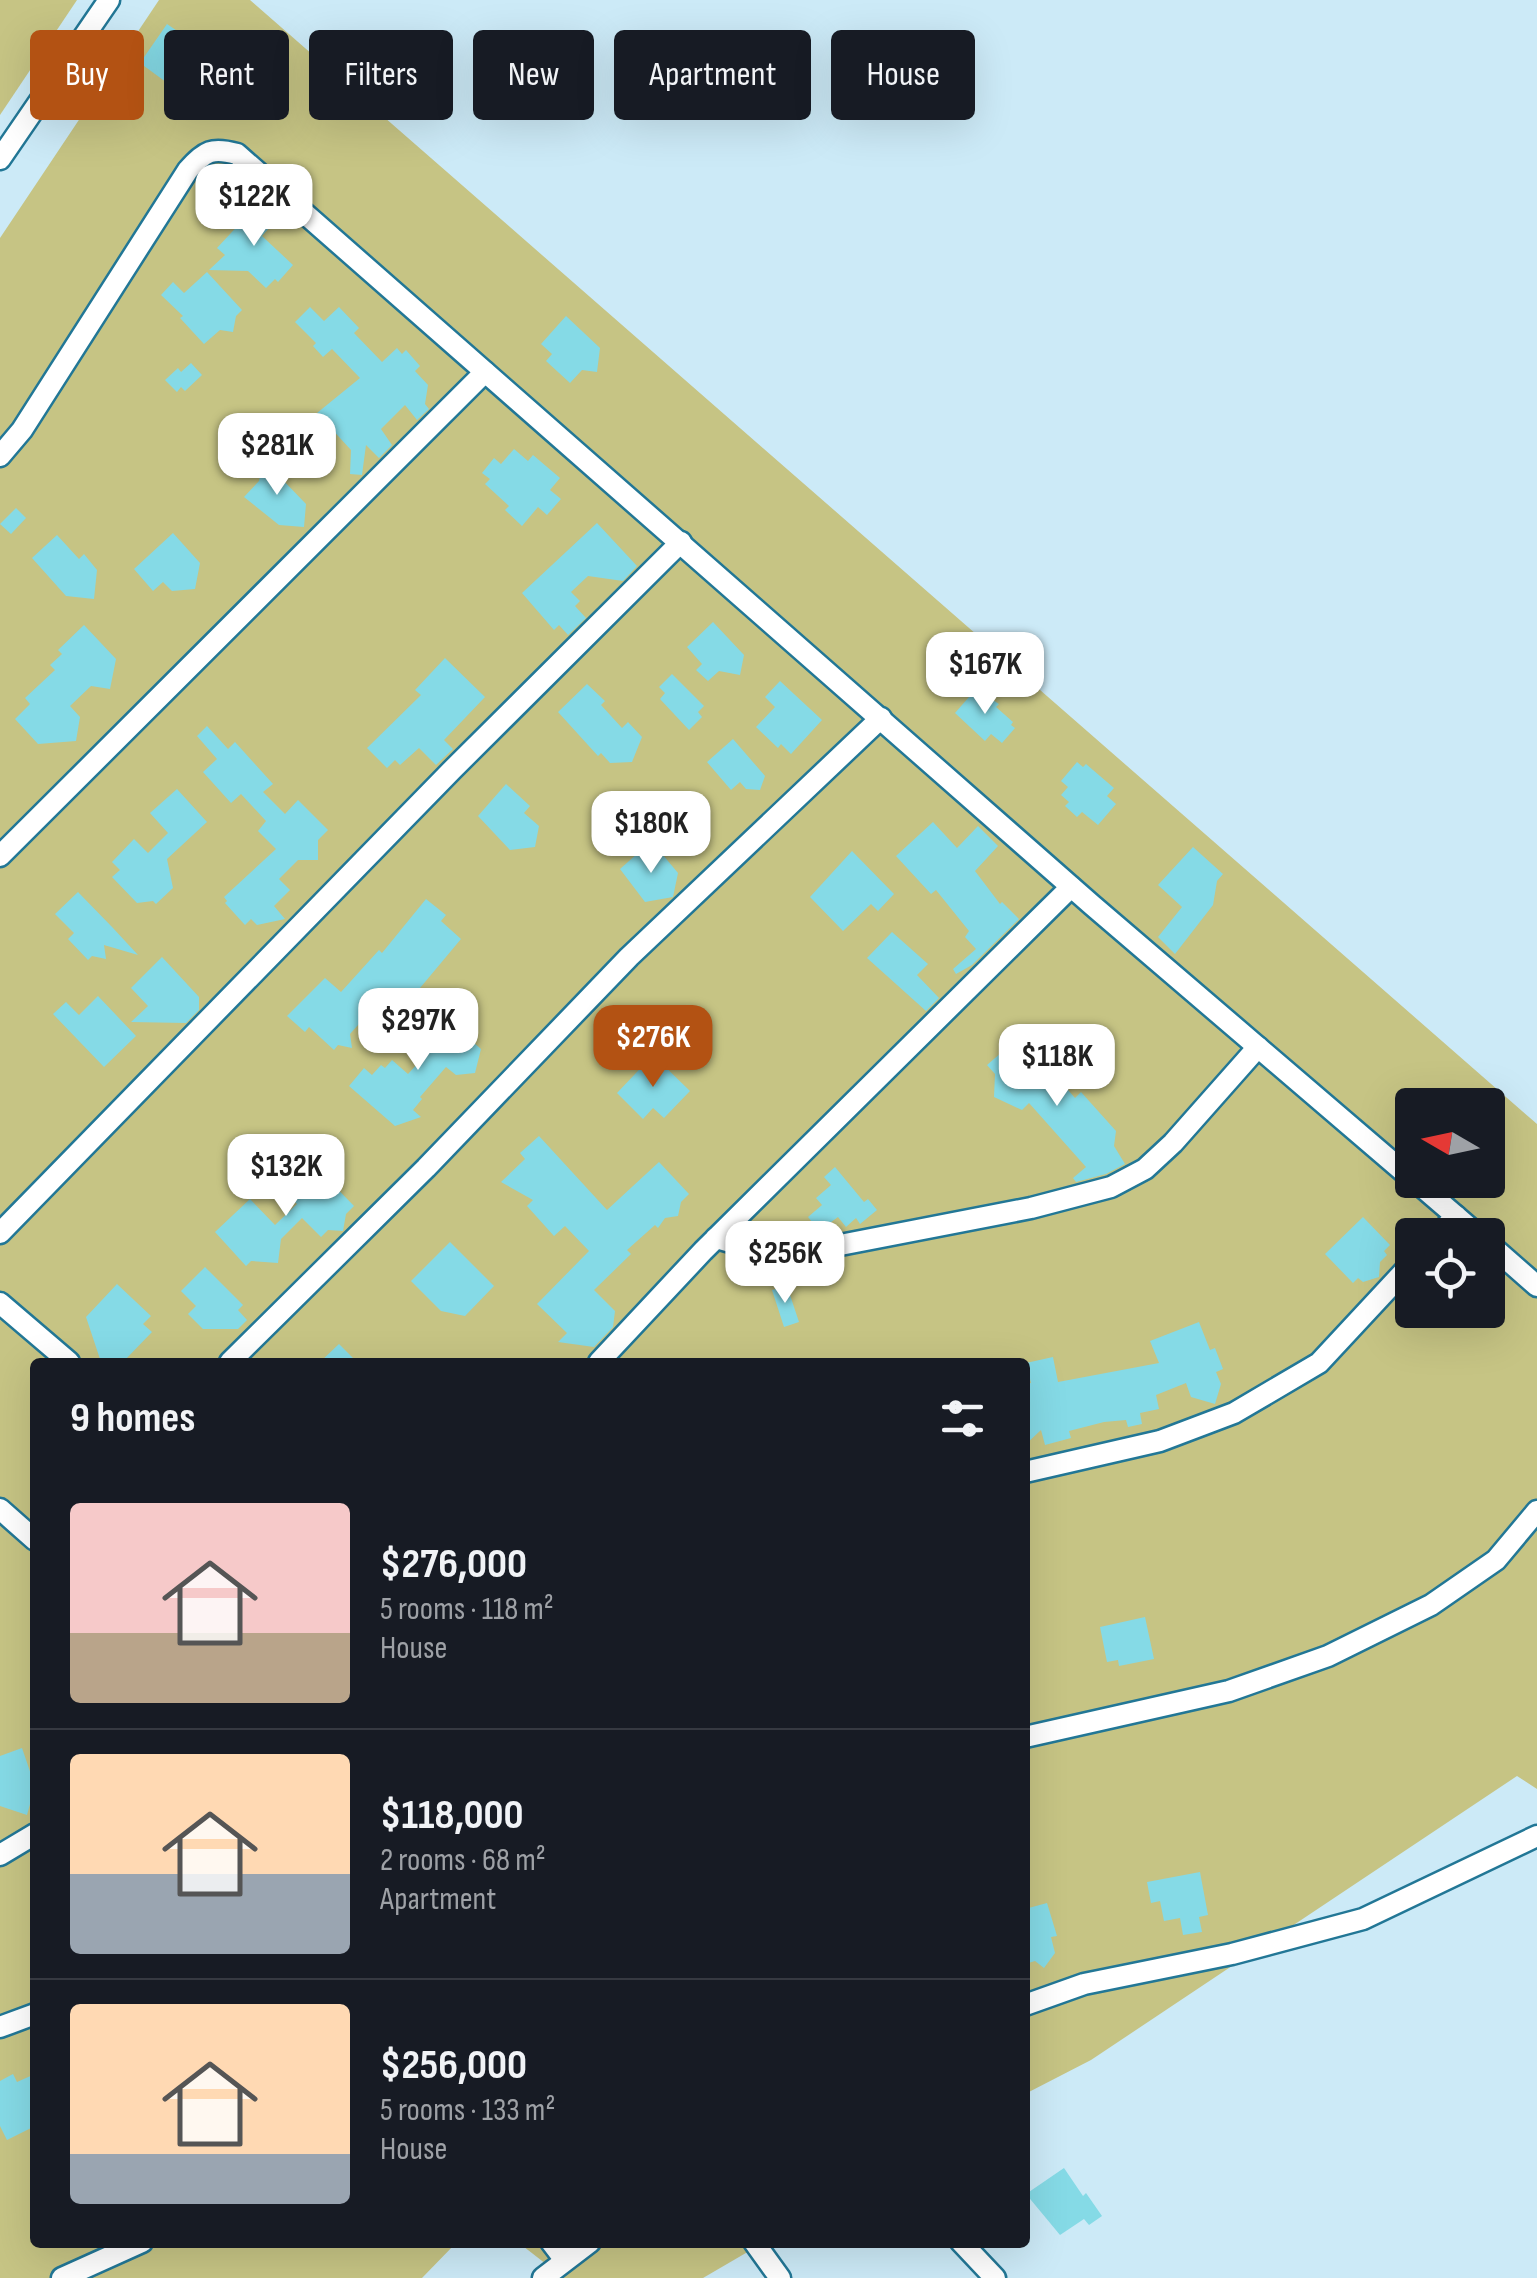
<!DOCTYPE html>
<meta charset="utf-8">
<style>
:root{--surface:#171b24;--page:#242831;--text:#f1f3f6;--muted:#9ea1a6;--line:#363941;--accent:#b35213}
body{margin:0;font-family:"Sofia Sans Condensed",sans-serif;background:var(--page);color:var(--text);height:100vh;display:flex;flex-direction:column;font-size:38px;white-space:nowrap}
*{box-sizing:border-box;margin:0}
p{font-size:32px;color:var(--muted)}
.icon{flex:none;width:55px;height:55px;fill:none;stroke:currentColor;stroke-width:2;stroke-linecap:round;stroke-linejoin:round}
.map{position:relative;flex:1;overflow:hidden}
.drawer{position:absolute;left:30px;top:1358px;width:1000px;height:890px;display:flex;flex-direction:column;background:var(--surface);border-radius:10px;box-shadow:0 10px 40px #0002}
.drawer>*{flex:none}
.guide{position:absolute;left:30px;top:30px;width:1000px;height:90px;display:flex;gap:20px}
.needle{width:65px;rotate:279deg}
.controls{position:absolute;left:1395px;top:1088px;display:grid;gap:20px}
.controls a{display:grid;place-items:center;width:110px;height:110px;border-radius:10px;background:var(--surface);box-shadow:0 10px 40px #0002;font-size:50px}
.price{position:absolute;translate:-50% -85px;padding:0 22px;border-radius:20px;background:#fff;color:#222;font-size:32px;line-height:65px;filter:drop-shadow(0 2px 5px #0008)}
.price::after{content:'';position:absolute;left:50%;top:60px;width:30px;height:22px;margin-left:-15px;background:inherit;clip-path:polygon(0 0,100% 0,50% 100%)}
.price.on{background:var(--accent);color:#fff}
ul{padding:0;list-style:none}
li{display:flex;align-items:center;gap:30px;height:250px;padding:0 40px}
li+li{border-top:2px solid var(--line)}
li span{display:grid;place-items:center;flex:none;width:280px;height:200px;border-radius:10px;color:#555}
li>.icon{margin-inline-start:auto}
span .icon{width:120px;height:120px;fill:#fffc;stroke-width:1}
li b{font-size:42px}
h2{display:flex;justify-content:space-between;align-items:center;height:120px;padding:0 40px;font-size:42px}
.tag{padding:0 35px;border-radius:10px;background:var(--surface);box-shadow:0 10px 40px #0002;font-size:35px;line-height:90px}
.tag.on{background:var(--accent);color:#fff}
.map>svg:first-child{display:block}
.green{fill:#c6c484;fill-rule:evenodd}
.building{fill:#85dae6}
.lines{fill:none;stroke-linecap:round;stroke-linejoin:round}
.minor-casing{stroke:#227796;stroke-width:25}
.minor{stroke:#fff;stroke-width:20}
</style>
<div class="map">
<svg width="1537" height="2278" viewBox="0 0 1537 2278">
<rect width="100%" height="100%" fill="#cceaf7"/>
<g class="green">
<polygon points="0,0 77,0 0,115"/>
<path d="M159,0H250L1537,1124V1789L1517,1776L1091,2060L1025,2094V1362H35V2242L456,2243L422,2278H0V238ZM1412,1105H1488V1180H1412ZM1412,1235H1488V1310H1412Z"/>
<polygon points="519,2243 763,2243 703,2278 564,2278"/>
</g>
<g class="building">
<polygon points="167,24 186,37 184,41 208,62 205,86 186,84 176,77 170,85 140,63"/>
<polygon points="269,201 283,213 262,236 293,265 278,282 275,279 266,288 248,271 209,270 225,255 217,248 244,219 249,223"/>
<polygon points="207,272 242,310 236,316 233,332 220,330 204,344 180,318 183,316 161,295 173,282 184,293"/>
<polygon points="310,307 324,321 339,307 359,328 354,333 382,362 397,348 402,354 406,350 420,366 415,371 428,385 425,404 429,409 417,420 405,405 381,429 392,445 379,458 366,445 362,475 350,474 351,450 317,413 360,378 332,349 323,357 313,346 316,343 295,322"/>
<polygon points="566,316 600,348 597,372 582,370 570,383 546,361 552,354 541,344"/>
<polygon points="191,363 202,375 185,391 181,387 177,392 165,380 178,368 181,372"/>
<polygon points="514,449 528,461 533,455 560,478 550,490 561,499 547,515 538,507 522,526 505,510 509,506 485,484 490,479 482,473 494,458 501,464"/>
<polygon points="263,460 281,463 278,475 306,504 304,527 279,525 244,497 259,481"/>
<polygon points="16,508 26,518 11,534 0,524"/>
<polygon points="597,523 637,566 623,581 588,576 571,592 580,601 575,606 586,618 568,635 559,625 554,630 522,593"/>
<polygon points="173,533 200,563 195,589 172,591 163,582 153,591 134,569"/>
<polygon points="57,535 79,559 84,554 97,570 94,599 66,596 32,558"/>
<polygon points="713,622 744,655 740,675 719,671 708,681 696,670 702,664 687,647"/>
<polygon points="84,625 116,659 110,689 91,686 70,706 80,717 76,741 38,744 15,719 30,704 25,698 55,670 50,665 62,654 58,650"/>
<polygon points="445,658 485,697 444,740 453,749 436,765 419,748 400,765 395,760 387,768 367,748 421,695 415,690"/>
<polygon points="672,674 704,706 698,712 702,717 689,730 660,699 665,693 659,687"/>
<polygon points="780,681 822,720 791,754 781,744 778,748 756,727 775,707 765,697"/>
<polygon points="587,684 605,701 601,705 622,728 628,722 642,737 632,762 610,763 601,753 598,756 558,712"/>
<polygon points="976,689 999,704 996,707 1013,722 1011,725 1015,728 1002,743 991,734 985,741 955,713"/>
<polygon points="207,726 228,749 235,742 273,784 263,792 285,814 298,800 328,830 318,840 318,860 298,860 279,879 290,890 274,906 285,919 257,925 251,919 245,925 225,903 227,901 224,897 276,849 258,831 266,821 241,794 231,803 203,772 217,759 197,736"/>
<polygon points="733,739 765,776 760,790 746,789 740,782 731,790 707,762"/>
<polygon points="1077,762 1083,767 1086,764 1114,788 1107,796 1116,804 1098,825 1082,812 1077,817 1065,806 1069,802 1061,795 1068,787 1061,781"/>
<polygon points="506,784 530,806 524,813 539,826 535,847 510,850 478,816"/>
<polygon points="177,789 207,822 167,859 173,888 156,904 153,901 137,903 112,877 120,870 112,862 134,839 148,853 168,833 150,813"/>
<polygon points="933,822 957,848 978,826 998,846 975,871 1000,904 1002,902 1019,919 972,965 956,974 953,969 976,949 965,937 969,931 936,890 931,894 896,856"/>
<polygon points="647,845 659,859 663,855 678,873 673,897 645,902 620,869"/>
<polygon points="1193,847 1223,874 1217,881 1213,905 1175,954 1158,937 1182,907 1158,885"/>
<polygon points="852,851 894,894 878,911 871,904 843,931 810,897"/>
<polygon points="78,892 113,928 138,955 104,945 106,959 92,956 88,960 68,939 74,933 55,914"/>
<polygon points="426,899 446,915 441,921 461,939 420,988 424,991 397,1021 384,1009 381,1013 374,1007 350,1034 352,1048 338,1045 334,1050 309,1027 305,1032 287,1016 325,978 341,992 379,950 382,953"/>
<polygon points="892,932 928,964 917,975 939,998 926,1011 867,958"/>
<polygon points="162,957 199,997 199,1010 186,1023 131,1022 148,1006 131,988"/>
<polygon points="98,996 136,1036 104,1067 53,1014 66,1002 79,1015"/>
<polygon points="442,1015 481,1049 475,1073 456,1075 446,1067 420,1097 422,1099 413,1110 421,1117 395,1126 349,1086 364,1068 372,1075 381,1065 385,1068 392,1060 408,1074 429,1051 419,1042"/>
<polygon points="1016,1040 1029,1055 1034,1051 1075,1098 1081,1092 1116,1131 1114,1146 1125,1164 1106,1174 1076,1182 1073,1178 1086,1167 1029,1103 1022,1110 994,1097 995,1074 987,1065"/>
<polygon points="653,1055 690,1091 664,1118 653,1108 643,1119 617,1093"/>
<polygon points="539,1136 607,1210 659,1162 689,1194 681,1202 678,1216 665,1218 658,1228 655,1225 627,1250 631,1254 594,1290 615,1311 613,1327 594,1347 558,1342 567,1333 537,1304 589,1251 565,1226 554,1236 527,1206 533,1200 501,1182 525,1159 520,1153"/>
<polygon points="315,1166 354,1206 346,1214 343,1231 328,1230 321,1237 302,1218 281,1239 278,1263 251,1261 246,1266 215,1232 250,1199 275,1225 297,1204 286,1193"/>
<polygon points="835,1167 864,1202 868,1199 877,1210 860,1224 856,1218 846,1227 838,1217 819,1231 808,1217 822,1205 816,1198 831,1185 824,1177"/>
<polygon points="1363,1217 1390,1245 1384,1251 1387,1255 1380,1262 1379,1277 1363,1282 1358,1278 1353,1283 1325,1254"/>
<polygon points="450,1242 494,1286 465,1316 441,1311 411,1281"/>
<polygon points="205,1267 243,1305 238,1310 247,1320 238,1329 203,1329 188,1314 196,1306 181,1291"/>
<polygon points="117,1284 151,1316 143,1324 152,1332 123,1362 101,1362 86,1317"/>
<polygon points="787,1286 799,1322 784,1327 772,1290"/>
<polygon points="1199,1322 1210,1350 1215,1348 1223,1369 1216,1372 1221,1384 1215,1404 1191,1397 1186,1383 1156,1395 1159,1409 1140,1413 1142,1424 1128,1427 1126,1420 1104,1422 1069,1431 1071,1438 1045,1445 1041,1430 1025,1445 1025,1384 1031,1383 1026,1363 1053,1357 1058,1382 1159,1363 1150,1341"/>
<polygon points="339,1344 357,1362 320,1362"/>
<polygon points="1145,1617 1154,1659 1119,1666 1118,1660 1107,1662 1100,1627"/>
<polygon points="22,1748 35,1786 27,1815 0,1806 0,1756"/>
<polygon points="1200,1872 1208,1915 1199,1917 1202,1932 1183,1935 1180,1918 1164,1921 1160,1901 1151,1903 1147,1882"/>
<polygon points="1047,1903 1057,1936 1051,1937 1055,1953 1044,1968 1035,1961 1025,1964 1025,1909"/>
<polygon points="13,2074 17,2082 35,2074 35,2126 7,2140 0,2126 0,2081"/>
<polygon points="1064,2168 1083,2196 1086,2193 1102,2216 1089,2225 1084,2219 1060,2235 1026,2194"/>
</g>
<g class="lines">
<g class="minor-casing">
<g id="minor">
<polyline points="0,159 109,0"/>
<path d="M0,456L22,430L188,170C205,151 212,147 237,154L1092,905L1412,1179"/>
<polyline points="0,856 485,372"/>
<polyline points="1414,1180 1478,1235"/>
<polyline points="0,1233 452,770 681,542"/>
<polyline points="1438,1235 1456,1216"/>
<polyline points="716,1238 765,1252 804,1252 1031,1208 1111,1187 1145,1169 1173,1143 1258,1047"/>
<polyline points="1488,1243 1537,1286"/>
<polyline points="0,1303 69,1362"/>
<polyline points="230,1362 426,1168 629,957 881,718"/>
<polyline points="599,1362 703,1251 1071,887"/>
<polyline points="1025,1472 1160,1441 1234,1413 1319,1363 1412,1263"/>
<polyline points="0,1509 35,1540"/>
<polyline points="1025,1737 1229,1691 1328,1656 1431,1605 1496,1560 1537,1511"/>
<polyline points="0,1855 35,1834"/>
<polyline points="1025,2005 1084,1984 1232,1954 1363,1919 1537,1836"/>
<polyline points="0,2027 35,2014"/>
<polyline points="551,2242 564,2259"/>
<polyline points="754,2242 780,2278"/>
<polyline points="961,2242 995,2278"/>
<polyline points="62,2278 142,2242"/>
<polyline points="543,2278 590,2242"/>
</g>
</g>
<use href="#minor" class="minor"/>
</g>
</svg>
<div class="controls">
<a><svg class="needle" viewBox="-14 -14 28 28"><path d="M0-13l5 13h-10z" fill="#e53935"/><path d="M0 13l5-13h-10z" fill="#9ea1a6"/></svg></a>
<a><svg class="icon" aria-label="locate" viewBox="0 0 24 24"><circle cx="12" cy="12" r="6"/><path d="M12 2v4M12 18v4M2 12h4M18 12h4"/></svg></a>
</div>
<b class="price" style="left:254px;top:249px">$122K</b>
<b class="price" style="left:277px;top:498px">$281K</b>
<b class="price" style="left:985px;top:717px">$167K</b>
<b class="price" style="left:651px;top:876px">$180K</b>
<b class="price" style="left:418px;top:1073px">$297K</b>
<b class="price on" style="left:653px;top:1090px">$276K</b>
<b class="price" style="left:1057px;top:1109px">$118K</b>
<b class="price" style="left:286px;top:1219px">$132K</b>
<b class="price" style="left:785px;top:1306px">$256K</b>
<div class="guide">
<a class="tag on">Buy</a>
<a class="tag">Rent</a>
<a class="tag">Filters</a>
<a class="tag">New</a>
<a class="tag">Apartment</a>
<a class="tag">House</a>
</div>
<section class="drawer">
<h2>9 homes<svg class="icon" aria-label="filters" viewBox="0 0 24 24"><path d="M4 7h16M4 17h16"/><circle cx="9" cy="7" r="2"/><circle cx="15" cy="17" r="2"/></svg></h2>
<ul>
<li><span style="background:linear-gradient(#f6c9c9 65%,#b9a48a 0)"><svg class="icon" aria-label="home" viewBox="0 0 24 24"><path d="M3 11l9-7 9 7M6 9v11h12V9"/></svg></span><div><b>$276,000</b><p>5 rooms · 118 m²</p><p>House</p></div></li>
<li><span style="background:linear-gradient(#ffd9b3 60%,#9aa5b1 0)"><svg class="icon" aria-label="home" viewBox="0 0 24 24"><path d="M3 11l9-7 9 7M6 9v11h12V9"/></svg></span><div><b>$118,000</b><p>2 rooms · 68 m²</p><p>Apartment</p></div></li>
<li><span style="background:linear-gradient(#ffd9b3 75%,#9aa5b1 0)"><svg class="icon" aria-label="home" viewBox="0 0 24 24"><path d="M3 11l9-7 9 7M6 9v11h12V9"/></svg></span><div><b>$256,000</b><p>5 rooms · 133 m²</p><p>House</p></div></li>
</ul>
</section>
</div>
